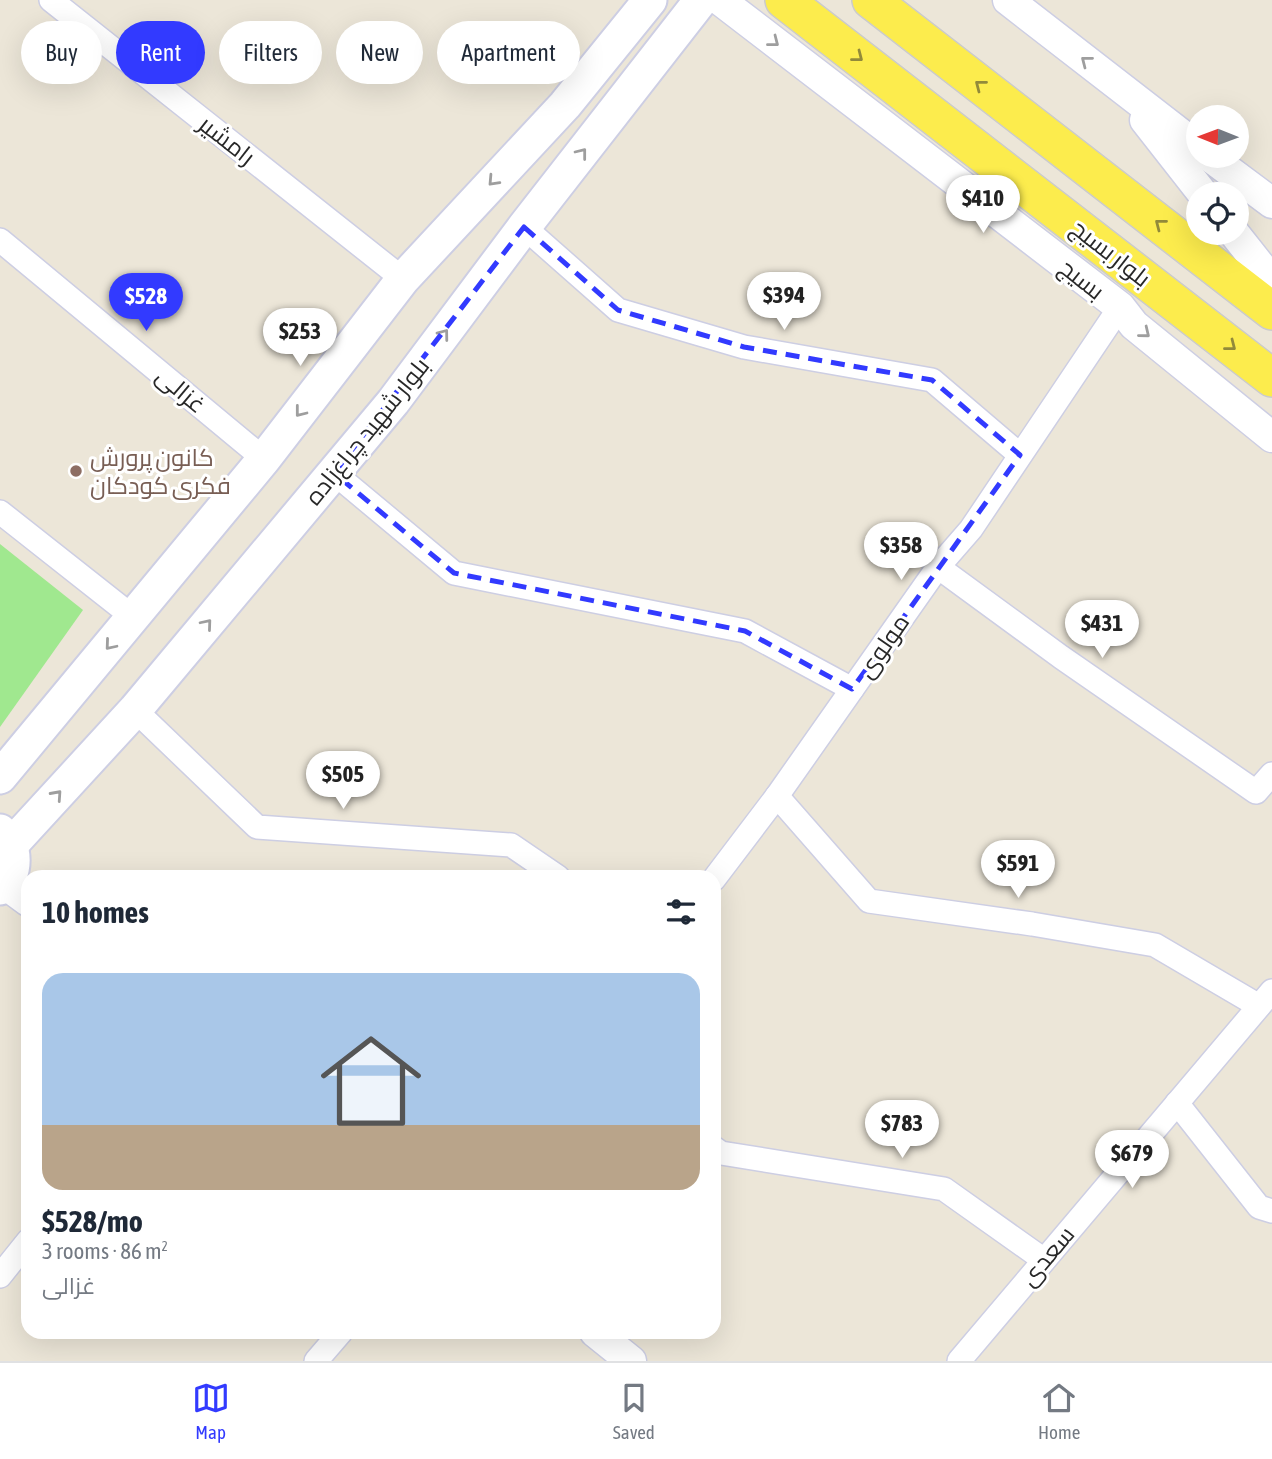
<!DOCTYPE html>
<meta charset="utf-8">
<style>
:root{--surface:#fff;--page:#f2f2f3;--text:#1f2937;--muted:#747a83;--line:#e0e1e3;--accent:#323aff}
body{margin:0;font-family:"Asap Condensed",Cairo,sans-serif;background:var(--page);color:var(--text);height:100vh;display:flex;flex-direction:column;font-size:26px;white-space:nowrap}
*{box-sizing:border-box;margin:0}
p{font-size:23px;color:var(--muted)}
.icon{flex:none;width:38px;height:38px;fill:none;stroke:currentColor;stroke-width:2;stroke-linecap:round;stroke-linejoin:round}
.map{position:relative;flex:1;overflow:hidden}
.panel{position:absolute;left:21px;top:870px;width:700px;height:469px;display:flex;flex-direction:column;background:var(--surface);border-radius:21px;box-shadow:0 7px 28px #0002}
.panel>*{flex:none}
.hud{position:absolute;left:21px;top:21px;width:700px;height:63px;display:flex;gap:14px}
.needle{width:46px;rotate:271deg}
.controls{position:absolute;left:1186px;top:105px;display:grid;gap:14px}
.controls a{display:grid;place-items:center;width:63px;height:63px;border-radius:50%;background:var(--surface);box-shadow:0 7px 28px #0002;font-size:35px}
.price{position:absolute;translate:-50% -60px;padding:0 16px;border-radius:24px;background:#fff;color:#222;font-size:23px;line-height:46px;filter:drop-shadow(0 2px 4px #0008)}
.price::after{content:'';position:absolute;left:50%;top:42px;width:21px;height:16px;margin-left:-10px;background:inherit;clip-path:polygon(0 0,100% 0,50% 100%)}
.price.on{background:var(--accent);color:#fff}
ul{padding:0;list-style:none}
li{display:grid;align-content:center;gap:14px;height:371px;padding:0 21px}
li+li{border-top:2px solid var(--line)}
li span{display:grid;place-items:center;height:217px;border-radius:21px;color:#555}
li>.icon{margin-inline-start:auto}
span .icon{width:126px;height:126px;fill:#fffc;stroke-width:1}
li b{font-size:30px}
h2{display:flex;justify-content:space-between;align-items:center;height:84px;padding:0 21px;font-size:30px}
.tag{padding:0 24px;border-radius:32px;background:var(--surface);box-shadow:0 7px 28px #0002;font-size:24px;line-height:63px}
.tag.on{background:var(--accent);color:#fff}
.tabs{display:flex;justify-content:space-around;align-items:center;height:98px;border-top:2px solid var(--line);background:var(--surface);font-size:19px;color:var(--muted)}
.tabs a{display:grid;justify-items:center;gap:4px}
.tabs .on{color:var(--accent)}
.map>svg:first-child{display:block}
.green{fill:#a0e88f}
.lines{fill:none;stroke-linecap:round;stroke-linejoin:round}
.minor-casing{stroke:#cdcee3;stroke-width:26}
.tertiary-casing{stroke:#cdcee3;stroke-width:33}
.secondary-casing{stroke:#cdcee3;stroke-width:37}
.primary-casing{stroke:#cbcbcb;stroke-width:40}
.minor{stroke:#fff;stroke-width:23}
.tertiary{stroke:#fff;stroke-width:30}
.secondary{stroke:#fff;stroke-width:33}
.primary{stroke:#fcec4d;stroke-width:37}
.oneway{stroke:#9e9e9e}
.oneway2{stroke:#928a3a}
.marked{fill:none;stroke:#323aff;stroke-width:5;stroke-dasharray:14 9;stroke-linejoin:round}
.education-dot{fill:#8d6e63;stroke:#fff;stroke-width:2.5}
.labels{text-anchor:middle;dominant-baseline:central;stroke-width:6;stroke-linejoin:round;paint-order:stroke}
.street-label{font-size:24px;fill:#282828;stroke:#fff}
.education-label{font-size:24px;fill:#785e54;stroke:#fff;text-anchor:start}
</style>
<div class="map">
<svg width="1272" height="1361" viewBox="0 0 1272 1361">
<rect width="100%" height="100%" fill="#ece6d8"/>
<polygon class="green" points="0,544 83,610 0,727"/>
<g class="lines">
<g class="minor-casing">
<g id="minor">
<polyline points="51,0 403,279"/>
<polyline points="524,227 618,310 744,347 932,380 1020,455"/>
<polyline points="0,240 264,459"/>
<polyline points="334,473 454,573 745,631 852,689"/>
<polyline points="0,512 133,617"/>
<polyline points="938,567 1061,657 1256,792 1272,774"/>
<polyline points="135,710 257,827 511,845 558,877"/>
<polyline points="777,796 869,901 1032,924 1155,945 1259,1006"/>
<polyline points="714,879 777,796 938,567 971,529 1120,307"/>
<polyline points="1177,1103 1259,1207 1272,1211"/>
<polyline points="714,1148 721,1153 944,1189 1044,1260"/>
<polyline points="0,1276 28,1241"/>
<polyline points="316,1361 341,1332"/>
<polyline points="959,1361 1272,991"/>
</g>
</g>
<g class="tertiary-casing">
<g id="tertiary">
<polyline points="720,0 1120,307 1134,325 1272,437"/>
<polyline points="1008,0 1199,148"/>
<polyline points="1145,120 1203,194"/>
<polyline points="1209,156 1272,203"/>
<polyline points="1234,233 1272,281"/>
<polyline points="5,884 28,901"/>
<polyline points="595,1332 631,1361"/>
</g>
</g>
<g class="secondary-casing">
<g id="secondary">
<polyline points="0,777 264,459 403,279 565,105 650,0"/>
<path d="M0,831C17,847 18,873 0,888"/>
<polyline points="11,845 135,710 393,402 524,227 701,0"/>
</g>
</g>
<g class="primary-casing">
<g id="primary">
<polyline points="784,0 1272,378"/>
<polyline points="871,0 1272,311"/>
</g>
</g>
<use href="#minor" class="minor"/>
<use href="#tertiary" class="tertiary"/>
<use href="#secondary" class="secondary"/>
<use href="#primary" class="primary"/>
</g>
<defs><path id="oneway-chevron" d="M-2-3.5L2.5 0L-2 3.5" fill="none" stroke-width="1.6" stroke-linecap="round" stroke-linejoin="round" transform="scale(1.75)"/></defs>
<g class="oneway">
<use href="#oneway-chevron" transform="translate(774 42) rotate(38)"/>
<use href="#oneway-chevron" transform="translate(1086 61) rotate(-142)"/>
<use href="#oneway-chevron" transform="translate(582 153) rotate(-52)"/>
<use href="#oneway-chevron" transform="translate(493 181) rotate(133)"/>
<use href="#oneway-chevron" transform="translate(1145 333) rotate(39)"/>
<use href="#oneway-chevron" transform="translate(444 334) rotate(-53)"/>
<use href="#oneway-chevron" transform="translate(300 412) rotate(128)"/>
<use href="#oneway-chevron" transform="translate(207 624) rotate(-50)"/>
<use href="#oneway-chevron" transform="translate(110 645) rotate(130)"/>
<use href="#oneway-chevron" transform="translate(57 795) rotate(-48)"/>
</g>
<g class="oneway2">
<use href="#oneway-chevron" transform="translate(858 57) rotate(38)"/>
<use href="#oneway-chevron" transform="translate(980 85) rotate(-142)"/>
<use href="#oneway-chevron" transform="translate(1160 224) rotate(-142)"/>
<use href="#oneway-chevron" transform="translate(1231 346) rotate(38)"/>
</g>
<path class="marked" d="M524,227L618,310L744,347L932,380L1020,455L852,689L745,631L454,573L334,473Z"/>
<circle class="education-dot" cx="76" cy="471" r="7"/>
<g class="labels">
<g class="street-label">
<text transform="translate(227 140) rotate(38)">رامشیر</text>
<text transform="translate(1111 253) rotate(38)">بلوار بسیج</text>
<text transform="translate(1082 279) rotate(38)">بسیج</text>
<text transform="translate(181 390) rotate(40)">غزالی</text>
<text transform="translate(367 431) rotate(-51)">بلوار شهید چراغ‌زاده</text>
<text transform="translate(883 646) rotate(-55)">مولوی</text>
<text transform="translate(1047 1256) rotate(-50)">سعدی</text>
</g>
<g class="education-label">
<text x="90" y="457">کانون پرورش<tspan x="90" dy="28">فکری کودکان</tspan></text>
</g>
</g>
</svg>
<div class="controls">
<a><svg class="needle" viewBox="-14 -14 28 28"><path d="M0-13l5 13h-10z" fill="#e53935"/><path d="M0 13l5-13h-10z" fill="#747a83"/></svg></a>
<a><svg class="icon" aria-label="locate" viewBox="0 0 24 24"><circle cx="12" cy="12" r="6"/><path d="M12 2v4M12 18v4M2 12h4M18 12h4"/></svg></a>
</div>
<b class="price" style="left:983px;top:235px">$410</b>
<b class="price" style="left:784px;top:332px">$394</b>
<b class="price on" style="left:146px;top:333px">$528</b>
<b class="price" style="left:300px;top:368px">$253</b>
<b class="price" style="left:901px;top:582px">$358</b>
<b class="price" style="left:1102px;top:660px">$431</b>
<b class="price" style="left:343px;top:811px">$505</b>
<b class="price" style="left:1018px;top:900px">$591</b>
<b class="price" style="left:902px;top:1160px">$783</b>
<b class="price" style="left:1132px;top:1190px">$679</b>
<div class="hud">
<a class="tag">Buy</a>
<a class="tag on">Rent</a>
<a class="tag">Filters</a>
<a class="tag">New</a>
<a class="tag">Apartment</a>
</div>
<section class="panel">
<h2>10 homes<svg class="icon" aria-label="filters" viewBox="0 0 24 24"><path d="M4 7h16M4 17h16"/><circle cx="9" cy="7" r="2"/><circle cx="15" cy="17" r="2"/></svg></h2>
<ul>
<li><span style="background:linear-gradient(#a9c7e8 70%,#b9a48a 0)"><svg class="icon" aria-label="home" viewBox="0 0 24 24"><path d="M3 11l9-7 9 7M6 9v11h12V9"/></svg></span><div><b>$528/mo</b><p>3 rooms · 86 m²</p><p>غزالی</p></div></li>
</ul>
</section>
</div>
<nav class="tabs">
<a class="on"><svg class="icon" aria-label="map" viewBox="0 0 24 24"><path d="M3 6l6-2 6 2 6-2v14l-6 2-6-2-6 2zM9 4v14M15 6v14"/></svg>Map</a>
<a><svg class="icon" aria-label="saved" viewBox="0 0 24 24"><path d="M7 4h10v16l-5-4-5 4z"/></svg>Saved</a>
<a><svg class="icon" aria-label="home" viewBox="0 0 24 24"><path d="M3 11l9-7 9 7M6 9v11h12V9"/></svg>Home</a>
</nav>
